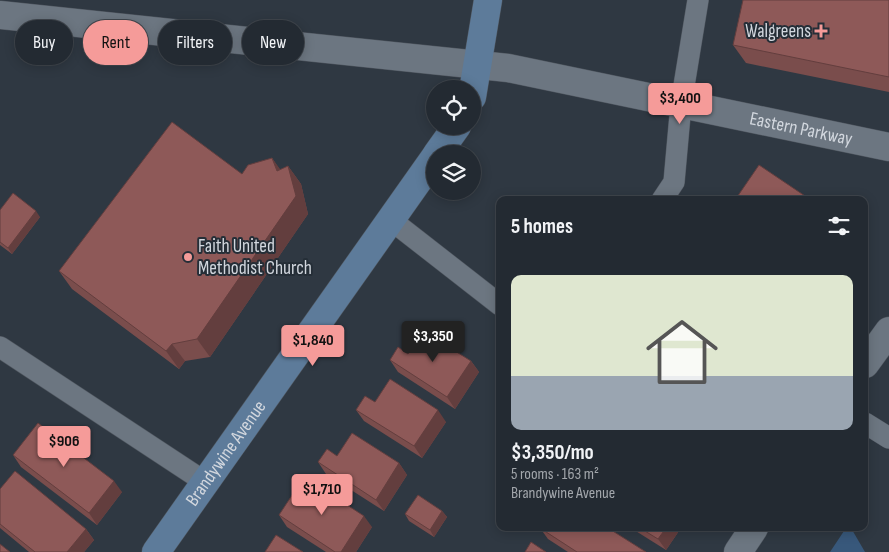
<!DOCTYPE html>
<meta charset="utf-8">
<style>
:root{--surface:#232a32;--page:#2b323a;--text:#f1f3f6;--muted:#a3a7ac;--line:#40464d;--accent:#f59b99}
body{margin:0;font-family:"Sofia Sans Condensed",sans-serif;background:var(--page);color:var(--text);height:100vh;display:flex;flex-direction:column;font-size:19px;white-space:nowrap}
*{box-sizing:border-box;margin:0}
p{font-size:16px;color:var(--muted)}
.icon{flex:none;width:28px;height:28px;fill:none;stroke:currentColor;stroke-width:2;stroke-linecap:round;stroke-linejoin:round}
.map{position:relative;flex:1;overflow:hidden}
.details{position:absolute;left:496px;top:196px;width:372px;height:335px;display:flex;flex-direction:column;background:var(--surface);border-radius:10px;box-shadow:0 2px 12px #0003,0 0 0 1px var(--line)}
.details>*{flex:none}
.guide{position:absolute;left:15px;top:20px;width:406px;height:45px;display:flex;gap:10px}
.fabs{position:absolute;left:426px;top:80px;display:grid;gap:10px}
.fabs a{display:grid;place-items:center;width:55px;height:55px;border-radius:50%;background:var(--surface);box-shadow:0 2px 12px #0003,0 0 0 1px var(--line);font-size:25px}
.price{position:absolute;translate:-50% -42px;padding:0 11px;border-radius:5px;background:var(--accent);color:#111;font-size:16px;line-height:32px;filter:drop-shadow(0 1px 2px #0008)}
.price::after{content:'';position:absolute;left:50%;top:30px;width:15px;height:11px;margin-left:-8px;background:inherit;clip-path:polygon(0 0,100% 0,50% 100%)}
.price.current{background:#222;color:#fff}
ul{padding:0;list-style:none}
li{display:grid;align-content:center;gap:10px;height:265px;padding:0 15px}
li+li{border-top:1px solid var(--line)}
li span{display:grid;place-items:center;height:155px;border-radius:10px;color:#555}
li>.icon{margin-inline-start:auto}
span .icon{width:90px;height:90px;fill:#fffc;stroke-width:1}
li b{font-size:21px}
h2{display:flex;justify-content:space-between;align-items:center;height:60px;padding:0 15px;font-size:21px}
.tag{padding:0 18px;border-radius:22px;background:var(--surface);box-shadow:0 2px 12px #0003,0 0 0 1px var(--line);font-size:18px;line-height:45px}
.tag.current{background:var(--accent);color:#111}
.map>svg:first-child{display:block}
.green{fill:#38587b}
.lines{fill:none;stroke-linecap:round;stroke-linejoin:round}
.service-casing{stroke:#4f565f;stroke-width:22}
.minor-casing{stroke:#4f565f;stroke-width:29}
.tertiary-casing{stroke:#4f565f;stroke-width:29}
.secondary-casing{stroke:#4f565f;stroke-width:29}
.service{stroke:#6c7681;stroke-width:21}
.minor{stroke:#6c7681;stroke-width:28}
.tertiary{stroke:#6c7681;stroke-width:28}
.secondary{stroke:#5d7b9a;stroke-width:28}
.wall{fill:#7a4d4c}
.shaded-wall{fill:#633e3e}
.building{fill:#8e5958;stroke:#633e3e}
.poi-dot{fill:#f59b99;stroke:#252e37;stroke-width:2}
.labels{text-anchor:middle;dominant-baseline:central;stroke-width:4;stroke-linejoin:round;paint-order:stroke}
.poi-label{font-size:19px;fill:#d2d7de;stroke:#252e37;text-anchor:end}
.street-label{font-size:19px;fill:#d2d7de;stroke:#252e37}
</style>
<div class="map">
<svg width="889" height="552" viewBox="0 0 889 552">
<rect width="100%" height="100%" fill="#2f3842"/>
<polygon class="green" points="846,528 851,528 865,552 830,552"/>
<g class="lines">
<g class="service-casing">
<g id="service">
<polyline points="662,200 674,182 681,104 698,0"/>
<polyline points="391,220 500,305"/>
<polyline points="0,347 205,482"/>
<polyline points="865,423 889,438"/>
</g>
</g>
<g class="minor-casing">
<g id="minor">
<path id="s1" d="M0,15L508,68L889,147"/>
</g>
</g>
<g class="tertiary-casing">
<g id="tertiary">
<polyline points="865,364 889,331"/>
<polyline points="738,552 754,528"/>
</g>
</g>
<g class="secondary-casing">
<g id="secondary">
<polyline points="472,97 488,0"/>
<polyline points="437,154 457,126"/>
<path id="s2" d="M156,552L435,157"/>
</g>
</g>
<use href="#service" class="service"/>
<use href="#minor" class="minor"/>
<use href="#tertiary" class="tertiary"/>
<use href="#secondary" class="secondary"/>
</g>
<g class="wall">
<polygon points="889,0 889,92 746,63 733,45"/>
<polygon points="272,158 280,170 288,166 301,184 308,214 210,357 185,361 179,369 72,289 59,271 242,174"/>
<polygon points="0,210 40,217 12,254 0,245"/>
<polygon points="390,360 471,361 479,372 455,409 398,372"/>
<polygon points="375,402 446,422 422,458 364,421 356,410"/>
<polygon points="13,455 122,492 97,525 21,467"/>
<polygon points="337,456 399,463 407,475 384,511 326,474 318,462"/>
<polygon points="0,489 86,529 94,540 84,552 29,552 0,528"/>
<polygon points="442,511 447,517 434,537 409,521 405,514"/>
<polygon points="279,515 372,527 356,552 326,552 287,527"/>
<polygon points="540,528 646,552 568,552 548,539"/>
<polygon points="631,528 681,528 666,550"/>
</g>
<g class="shaded-wall">
<polygon points="272,158 285,176 277,171"/>
<polygon points="288,166 301,184 308,214 210,357 197,339"/>
<polygon points="36,211 40,217 12,254 8,248"/>
<polygon points="865,243 868,248 865,253"/>
<polygon points="172,344 185,361 179,369 166,351"/>
<polygon points="471,361 479,372 455,409 447,397"/>
<polygon points="438,410 446,422 422,458 414,446"/>
<polygon points="399,463 407,475 384,511 376,500"/>
<polygon points="114,481 122,492 97,525 89,513"/>
<polygon points="442,511 447,517 434,537 430,530"/>
<polygon points="364,516 372,527 356,552 341,552"/>
<polygon points="666,528 681,528 666,550 658,539"/>
<polygon points="86,529 94,540 84,552 67,552"/>
</g>
<g class="building">
<polygon points="743,0 889,0 889,77 733,45"/>
<polygon points="172,122 242,174 248,165 272,158 277,171 288,166 296,196 197,339 172,344 166,351 59,271"/>
<polygon points="759,165 811,200 735,200"/>
<polygon points="13,193 36,211 8,248 0,242 0,210"/>
<polygon points="423,331 471,361 447,397 390,360 398,347 408,354"/>
<polygon points="390,379 438,410 414,446 356,410 365,396 375,402"/>
<polygon points="38,423 114,481 89,513 13,455"/>
<polygon points="352,433 399,463 376,500 318,462 327,449 337,456"/>
<polygon points="15,471 86,529 67,552 35,552 0,524 0,489"/>
<polygon points="304,477 364,516 341,552 335,552 279,515"/>
<polygon points="418,495 442,511 430,530 405,514"/>
<polygon points="540,528 608,528 646,552 577,552"/>
<polygon points="640,528 666,528 658,539"/>
<polygon points="276,535 303,552 265,552"/>
<polygon points="531,542 546,552 525,552"/>
<polygon points="0,544 10,552 0,552"/>
</g>
<g class="poi-dot">
<path d="M818.5 23.5h5v5h5v5h-5v5h-5v-5h-5v-5h5z"/>
<circle cx="188" cy="257" r="5"/>
</g>
<g class="labels">
<g class="poi-label">
<text x="811" y="31">Walgreens</text>
<text x="198" y="246" text-anchor="start">Faith United<tspan x="198" dy="22">Methodist Church</tspan></text>
</g>
<g class="street-label">
<text stroke="none"><textPath href="#s1" startOffset="810">Eastern Parkway</textPath></text>
<text stroke="none"><textPath href="#s2" startOffset="121">Brandywine Avenue</textPath></text>
</g>
</g>
</svg>
<div class="fabs">
<a><svg class="icon" aria-label="locate" viewBox="0 0 24 24"><circle cx="12" cy="12" r="6"/><path d="M12 2v4M12 18v4M2 12h4M18 12h4"/></svg></a>
<a><svg class="icon" aria-label="layers" viewBox="0 0 24 24"><path d="M12 4l9 5-9 5-9-5zM3 14l9 5 9-5"/></svg></a>
</div>
<b class="price" style="left:680px;top:125px">$3,400</b>
<b class="price current" style="left:433px;top:363px">$3,350</b>
<b class="price" style="left:313px;top:367px">$1,840</b>
<b class="price" style="left:64px;top:468px">$906</b>
<b class="price" style="left:322px;top:516px">$1,710</b>
<div class="guide">
<a class="tag">Buy</a>
<a class="tag current">Rent</a>
<a class="tag">Filters</a>
<a class="tag">New</a>
</div>
<section class="details">
<h2>5 homes<svg class="icon" aria-label="filters" viewBox="0 0 24 24"><path d="M4 7h16M4 17h16"/><circle cx="9" cy="7" r="2"/><circle cx="15" cy="17" r="2"/></svg></h2>
<ul>
<li><span style="background:linear-gradient(#dfe7d0 65%,#9aa5b1 0)"><svg class="icon" aria-label="home" viewBox="0 0 24 24"><path d="M3 11l9-7 9 7M6 9v11h12V9"/></svg></span><div><b>$3,350/mo</b><p>5 rooms · 163 m²</p><p>Brandywine Avenue</p></div></li>
</ul>
</section>
</div>
